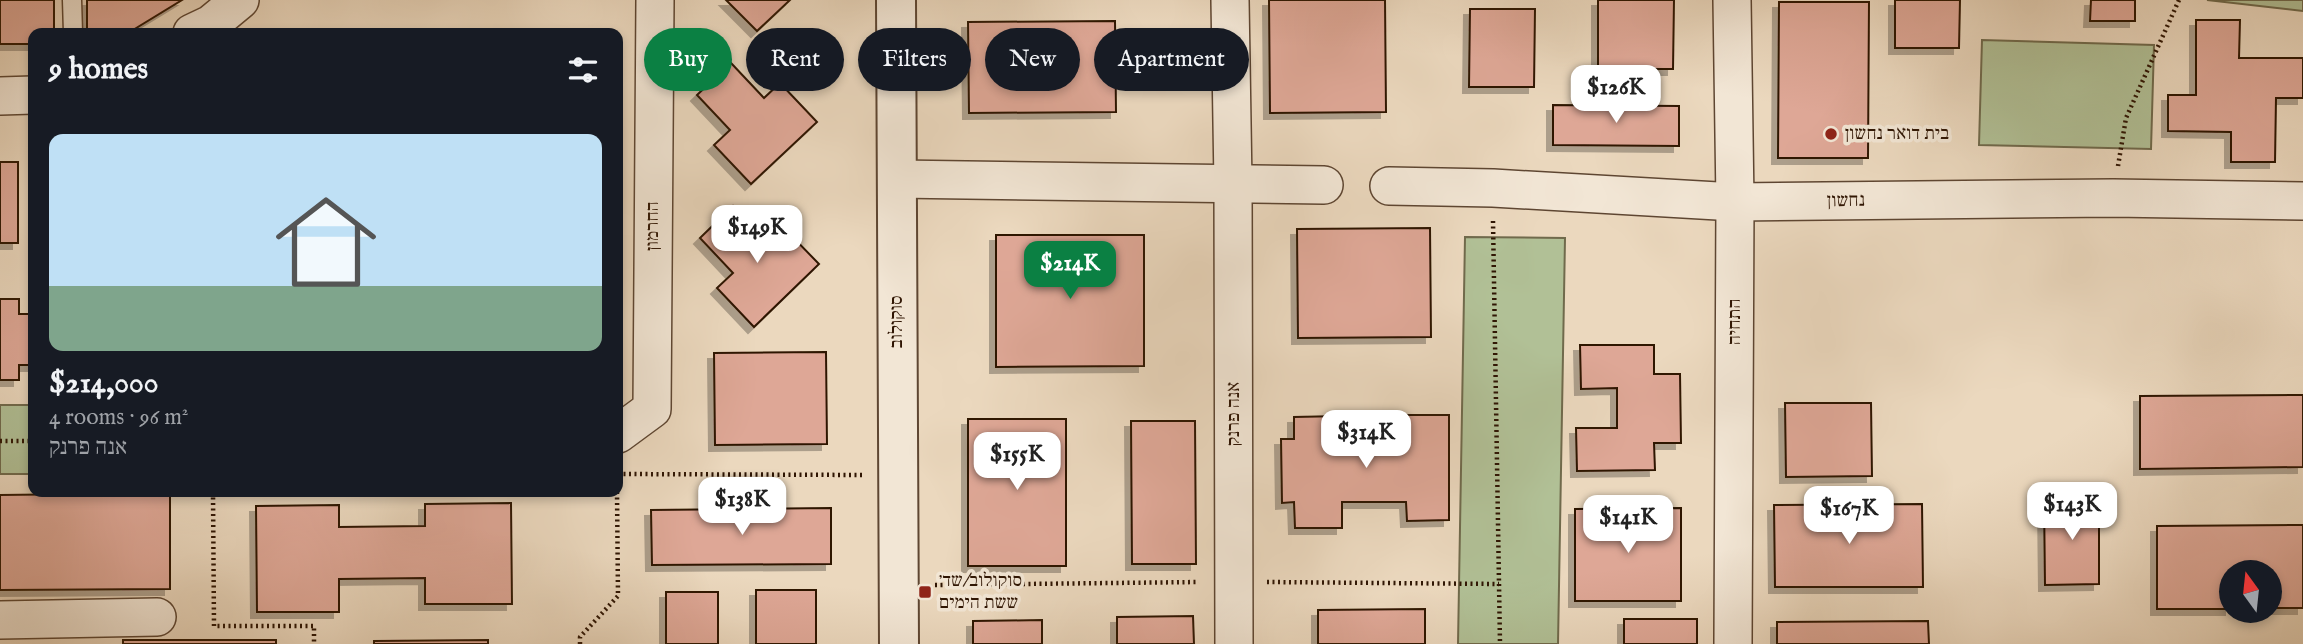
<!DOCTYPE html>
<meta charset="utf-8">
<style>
:root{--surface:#171b24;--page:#242831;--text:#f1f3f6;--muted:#9ea1a6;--accent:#0b8043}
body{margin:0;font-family:"IM FELL English","Frank Ruhl Libre",serif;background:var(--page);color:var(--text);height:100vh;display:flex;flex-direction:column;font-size:26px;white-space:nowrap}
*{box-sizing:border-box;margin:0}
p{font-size:23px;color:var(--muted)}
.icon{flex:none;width:38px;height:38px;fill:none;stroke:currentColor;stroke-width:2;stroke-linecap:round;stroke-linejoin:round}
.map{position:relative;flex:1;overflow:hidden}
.panel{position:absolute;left:28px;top:28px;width:595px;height:469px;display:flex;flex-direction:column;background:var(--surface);border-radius:14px;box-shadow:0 4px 10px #0003}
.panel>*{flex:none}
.top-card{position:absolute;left:644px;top:28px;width:665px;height:63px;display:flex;gap:14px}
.needle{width:46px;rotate:345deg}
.controls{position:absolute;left:2219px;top:560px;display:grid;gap:14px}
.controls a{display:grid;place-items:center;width:63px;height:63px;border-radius:50%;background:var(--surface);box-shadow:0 4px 10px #0003;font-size:35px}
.price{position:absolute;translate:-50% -60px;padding:0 16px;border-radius:14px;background:#fff;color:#222;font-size:23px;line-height:46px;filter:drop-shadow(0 2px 4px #0008)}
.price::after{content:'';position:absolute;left:50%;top:42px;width:21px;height:16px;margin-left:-10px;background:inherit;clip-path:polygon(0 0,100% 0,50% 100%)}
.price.on{background:var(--accent);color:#fff}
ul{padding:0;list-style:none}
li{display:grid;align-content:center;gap:14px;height:371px;padding:0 21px}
li span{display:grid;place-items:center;height:217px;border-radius:14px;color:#555}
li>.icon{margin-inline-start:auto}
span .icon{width:126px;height:126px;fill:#fffc;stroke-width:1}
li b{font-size:30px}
h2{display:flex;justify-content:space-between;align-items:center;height:84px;padding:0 21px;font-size:30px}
.chip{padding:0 24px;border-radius:32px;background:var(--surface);box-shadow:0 4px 10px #0003;font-size:24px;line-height:63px}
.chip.on{background:var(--accent);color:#fff}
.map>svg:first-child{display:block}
.green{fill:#b1c096;stroke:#706a4c;stroke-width:2}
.building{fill:#dea796;stroke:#2f1503;stroke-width:2;filter:url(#shadow)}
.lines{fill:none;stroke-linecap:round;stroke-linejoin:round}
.service-casing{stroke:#5e4632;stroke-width:21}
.minor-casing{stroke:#5e4632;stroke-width:40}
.tertiary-casing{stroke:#5e4632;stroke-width:42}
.path{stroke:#2f1503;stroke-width:4.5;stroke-dasharray:2 3.5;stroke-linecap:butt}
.service{stroke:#f2e6d5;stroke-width:18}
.minor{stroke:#f2e6d5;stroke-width:37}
.tertiary{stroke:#f2e6d5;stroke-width:38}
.poi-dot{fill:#8f2418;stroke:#f2e6d5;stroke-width:2.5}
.labels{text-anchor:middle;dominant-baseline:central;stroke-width:7;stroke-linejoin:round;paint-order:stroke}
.poi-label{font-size:19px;fill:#2f1503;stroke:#f2e6d5;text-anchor:start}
.street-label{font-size:19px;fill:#2f1503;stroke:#f2e6d5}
</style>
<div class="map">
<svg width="2303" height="644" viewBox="0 0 2303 644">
<defs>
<filter id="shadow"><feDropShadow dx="-6" dy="6" stdDeviation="0" flood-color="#0004"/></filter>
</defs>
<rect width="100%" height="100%" fill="#ebd8be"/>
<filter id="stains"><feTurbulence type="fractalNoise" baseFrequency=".00286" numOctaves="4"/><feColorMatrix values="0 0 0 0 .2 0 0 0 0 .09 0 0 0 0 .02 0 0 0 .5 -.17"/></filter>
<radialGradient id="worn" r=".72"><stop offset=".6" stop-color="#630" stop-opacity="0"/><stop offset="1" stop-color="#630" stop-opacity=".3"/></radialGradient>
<g class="green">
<polygon points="2207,0 2303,0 2303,11"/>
<polygon points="1982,40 2154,45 2151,149 1979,145"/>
<polygon points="1465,237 1565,238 1558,644 1458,644"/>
<rect x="0" y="405" width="33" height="69"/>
</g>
<g class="building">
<polygon points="0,0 54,0 54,33 33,33 33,44 0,44"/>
<polygon points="87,0 182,0 128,33 87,33"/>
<polygon points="726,0 790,0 757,31"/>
<polygon points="1269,0 1385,0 1386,112 1270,113"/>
<polygon points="1598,0 1674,0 1673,69 1598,69"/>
<polygon points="1895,0 1960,0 1959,48 1895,48"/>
<polygon points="2091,0 2135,0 2135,21 2090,21"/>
<polygon points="1779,2 1869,2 1868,158 1778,158"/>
<polygon points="1470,9 1535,9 1534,87 1469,87"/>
<polygon points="2196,20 2240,20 2239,58 2303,58 2303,98 2276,98 2275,162 2231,162 2231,132 2168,131 2168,95 2196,95"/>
<polygon points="1115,21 1116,112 969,113 968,22"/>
<polygon points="731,63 764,98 780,83 817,122 751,184 714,145 730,130 697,95"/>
<polygon points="1553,105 1679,106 1679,146 1553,145"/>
<rect x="0" y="162" width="18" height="81"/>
<polygon points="733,206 766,241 782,226 819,264 754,327 717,288 733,273 700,238"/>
<polygon points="1430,228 1431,337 1298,338 1297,229"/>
<polygon points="996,235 1144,235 1144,366 996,367"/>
<polygon points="0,299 19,299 19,314 33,314 33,365 19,365 19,380 0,380"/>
<polygon points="1580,345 1654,345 1654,374 1680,374 1681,443 1654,443 1655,470 1577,471 1576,428 1617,428 1617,388 1581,389"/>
<polygon points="826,352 827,444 715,445 714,353"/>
<polygon points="2303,395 2303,467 2140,469 2140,396"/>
<polygon points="1785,403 1871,403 1872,476 1786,477"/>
<polygon points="1406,415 1449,415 1449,520 1407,521 1406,502 1342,502 1342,528 1295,528 1294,502 1282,503 1281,439 1294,439 1294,417 1341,416 1342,438 1406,438"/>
<rect x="968" y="419" width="98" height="147"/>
<polygon points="1131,421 1195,421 1196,564 1132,564"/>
<polygon points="170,493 170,589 0,590 0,495"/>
<polygon points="2044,499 2099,499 2099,584 2045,585"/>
<polygon points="511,503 512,604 425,604 425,578 339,579 339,612 257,612 256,506 339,505 339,527 425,526 425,504"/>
<polygon points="1922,504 1923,587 1775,587 1774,505"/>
<polygon points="831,508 831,564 652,565 651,510"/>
<polygon points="1681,508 1681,601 1575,601 1575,509"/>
<polygon points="2303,525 2303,608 2270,608 2270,572 2231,572 2231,609 2157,609 2157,526"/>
<rect x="756" y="590" width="60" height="54"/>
<rect x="666" y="592" width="52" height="52"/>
<polygon points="1425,609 1425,644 1318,644 1318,610"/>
<polygon points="1193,616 1194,644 1117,644 1117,617"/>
<rect x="1624" y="619" width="73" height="25"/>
<polygon points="1042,620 1042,644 973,644 973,621"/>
<polygon points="1928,621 1929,644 1777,644 1777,622"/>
<rect x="123" y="640" width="153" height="4"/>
<polygon points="488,640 488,644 374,644 374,641"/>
</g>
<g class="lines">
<g class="service-casing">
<polyline id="service" points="72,0 73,33"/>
</g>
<g class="minor-casing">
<g id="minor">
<polyline points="1230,0 1233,184 1234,644"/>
<polyline points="1732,0 1735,202 1733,644"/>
<polyline points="192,33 211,24 240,0"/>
<polyline points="0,96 33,95"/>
<polyline points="897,179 1324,185"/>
<polyline points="1389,186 1493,188 1735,202 2113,198 2303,201"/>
<polyline points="618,434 652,409 655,0"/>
<polyline points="0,620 157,617"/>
</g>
</g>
<g class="tertiary-casing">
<polyline id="tertiary" points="896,0 899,644"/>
</g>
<g class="path">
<polyline points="2118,166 2126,118 2179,0"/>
<polyline points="1493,221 1500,644"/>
<polyline points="0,441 33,441"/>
<polyline points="618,474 865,475"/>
<polyline points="213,492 214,626 314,626 314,644"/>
<polyline points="1267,582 1499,584"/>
<polyline points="935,585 1199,582"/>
<polyline points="580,644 580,637 618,596 617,492"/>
</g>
<use href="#service" class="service"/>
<use href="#minor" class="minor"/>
<use href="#tertiary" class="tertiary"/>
</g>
<g class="poi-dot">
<circle cx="1831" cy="134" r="7"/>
<rect x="918" y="585" width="14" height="14" rx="3.5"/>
</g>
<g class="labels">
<g class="poi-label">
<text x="1845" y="134">בית דואר נחשון</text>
<text x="939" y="581">סוקולוב/שד׳<tspan x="939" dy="22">ששת הימים</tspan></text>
</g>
<g class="street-label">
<text transform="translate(1846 201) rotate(-1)">נחשון</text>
<text transform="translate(653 226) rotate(-90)">החרמון</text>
<text transform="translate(897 322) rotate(-90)">סוקולוב</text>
<text transform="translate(1735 322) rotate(-90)">התחיה</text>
<text transform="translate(1234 414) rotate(-90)">אנה פרנק</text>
</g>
</g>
<rect width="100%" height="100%" filter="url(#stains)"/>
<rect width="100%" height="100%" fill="url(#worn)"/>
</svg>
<div class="controls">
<a><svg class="needle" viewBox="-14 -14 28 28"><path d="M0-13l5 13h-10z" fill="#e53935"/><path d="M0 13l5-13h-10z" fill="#9ea1a6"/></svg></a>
</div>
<b class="price" style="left:1616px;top:125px">$126K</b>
<b class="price" style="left:757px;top:265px">$149K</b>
<b class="price on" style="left:1070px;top:301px">$214K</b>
<b class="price" style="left:1366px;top:470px">$314K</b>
<b class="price" style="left:1017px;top:492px">$155K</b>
<b class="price" style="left:742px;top:537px">$138K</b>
<b class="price" style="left:2072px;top:542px">$143K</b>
<b class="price" style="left:1849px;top:546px">$167K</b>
<b class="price" style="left:1628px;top:555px">$141K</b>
<div class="top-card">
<a class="chip on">Buy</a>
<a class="chip">Rent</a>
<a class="chip">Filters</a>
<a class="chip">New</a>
<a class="chip">Apartment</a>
</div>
<section class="panel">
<h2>9 homes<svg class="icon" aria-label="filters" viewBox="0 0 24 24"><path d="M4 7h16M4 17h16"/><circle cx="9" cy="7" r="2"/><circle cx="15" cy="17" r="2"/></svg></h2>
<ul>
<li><span style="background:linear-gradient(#bfe0f5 70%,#7fa58c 0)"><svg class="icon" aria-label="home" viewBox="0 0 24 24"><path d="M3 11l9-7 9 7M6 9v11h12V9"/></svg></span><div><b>$214,000</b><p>4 rooms · 96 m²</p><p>אנה פרנק</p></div></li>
</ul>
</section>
</div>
